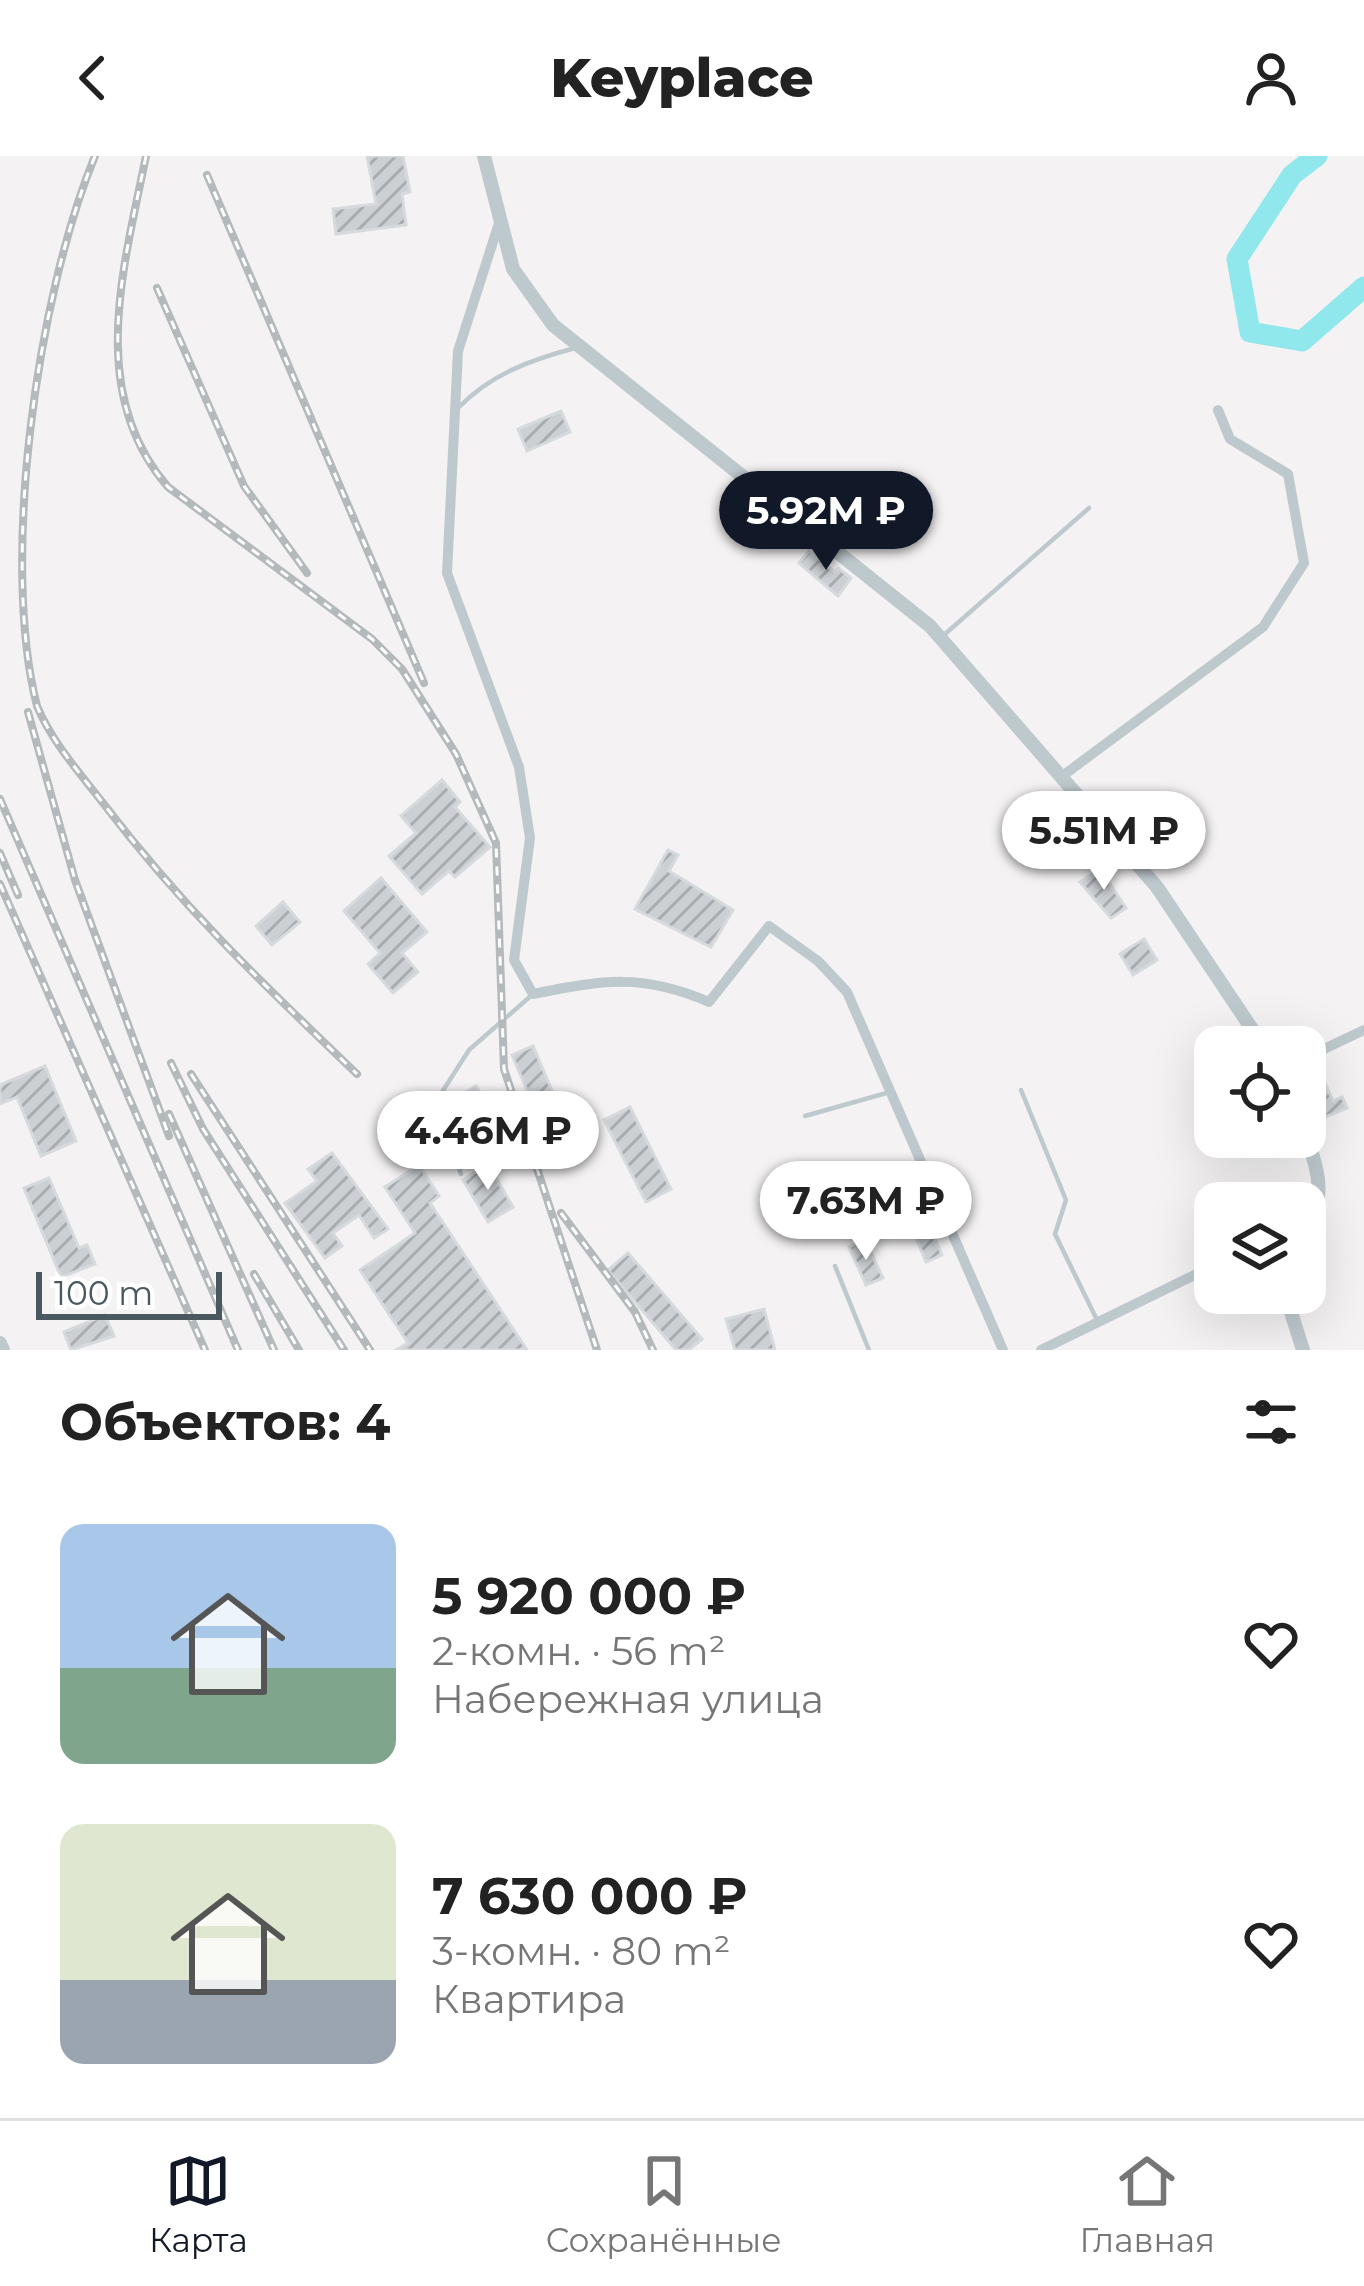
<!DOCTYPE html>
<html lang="ru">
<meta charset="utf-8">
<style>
:root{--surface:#fff;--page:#f2f2f2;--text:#222;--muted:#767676;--line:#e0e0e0;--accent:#111827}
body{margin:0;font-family:Montserrat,sans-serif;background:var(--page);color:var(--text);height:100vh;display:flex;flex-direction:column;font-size:45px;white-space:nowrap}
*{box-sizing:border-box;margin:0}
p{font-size:39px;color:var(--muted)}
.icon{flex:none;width:66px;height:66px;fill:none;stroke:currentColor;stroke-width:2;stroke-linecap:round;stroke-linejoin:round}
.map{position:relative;height:1194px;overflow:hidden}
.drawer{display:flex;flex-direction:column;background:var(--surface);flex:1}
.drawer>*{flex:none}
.buttons{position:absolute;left:1194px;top:870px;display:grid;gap:24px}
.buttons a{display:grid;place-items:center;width:132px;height:132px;border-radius:24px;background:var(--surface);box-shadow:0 12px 48px #0002;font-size:60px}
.scale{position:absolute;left:36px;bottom:30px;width:186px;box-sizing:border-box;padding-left:12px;border:6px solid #4a5960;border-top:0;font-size:33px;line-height:42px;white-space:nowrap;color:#4a5960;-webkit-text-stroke:9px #fff;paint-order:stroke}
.price{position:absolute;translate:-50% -102px;padding:0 27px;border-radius:42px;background:#fff;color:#222;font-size:39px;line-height:78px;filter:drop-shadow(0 3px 6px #0008)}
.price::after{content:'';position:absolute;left:50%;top:72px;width:36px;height:27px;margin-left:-18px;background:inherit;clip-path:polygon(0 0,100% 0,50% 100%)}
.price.selected{background:var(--accent);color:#fff}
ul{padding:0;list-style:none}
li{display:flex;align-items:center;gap:36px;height:300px;padding:0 60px}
li span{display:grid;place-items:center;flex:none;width:336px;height:240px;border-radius:24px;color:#555}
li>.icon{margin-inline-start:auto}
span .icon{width:144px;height:144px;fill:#fffc;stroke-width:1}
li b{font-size:51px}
h2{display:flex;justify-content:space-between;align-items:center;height:144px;padding:0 60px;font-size:51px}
header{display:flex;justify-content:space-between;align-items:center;height:156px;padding:0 60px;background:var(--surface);font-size:54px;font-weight:800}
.tabs{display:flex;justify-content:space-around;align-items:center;height:168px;border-top:3px solid var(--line);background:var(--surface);font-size:33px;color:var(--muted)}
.tabs a{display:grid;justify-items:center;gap:6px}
.tabs .selected{color:var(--accent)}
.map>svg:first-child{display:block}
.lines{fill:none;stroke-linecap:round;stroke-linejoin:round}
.river{stroke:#90e8ed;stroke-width:21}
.building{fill:url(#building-hatch);stroke:#d6dadd;stroke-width:3}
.service{stroke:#bec9ce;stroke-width:4.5}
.minor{stroke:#bec9ce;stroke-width:10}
.tertiary{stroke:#bec9ce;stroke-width:14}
.rail-casing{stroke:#b4b9bc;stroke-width:8}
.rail{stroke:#fff;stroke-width:3;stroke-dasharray:9;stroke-linecap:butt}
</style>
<header><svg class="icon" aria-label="back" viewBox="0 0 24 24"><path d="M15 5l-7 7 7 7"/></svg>Keyplace<svg class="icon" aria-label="person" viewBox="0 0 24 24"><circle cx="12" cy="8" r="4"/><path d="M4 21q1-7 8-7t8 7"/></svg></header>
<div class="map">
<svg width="1364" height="1194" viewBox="0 0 1364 1194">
<defs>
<pattern id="building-hatch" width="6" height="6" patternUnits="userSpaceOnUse" patternTransform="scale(3)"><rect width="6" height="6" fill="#ccd0d4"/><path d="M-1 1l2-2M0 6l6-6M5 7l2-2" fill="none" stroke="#a8acaf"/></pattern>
</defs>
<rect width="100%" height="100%" fill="#f4f2f3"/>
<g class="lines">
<polyline class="river" points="1317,0 1292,19 1237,103 1250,176 1302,185 1364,131"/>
</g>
<g class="building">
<polygon points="367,0 403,0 410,36 402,38 406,69 336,78 333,53 376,48"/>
<polygon points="561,255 570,276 527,295 518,273"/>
<polygon points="809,395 835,416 838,412 851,422 838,440 799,407"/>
<polygon points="442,624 460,646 455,651 490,691 455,721 449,715 422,738 389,700 416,677 401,660"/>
<polygon points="668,694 678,699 669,715 733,754 711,791 635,753"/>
<polygon points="1100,713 1126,752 1111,762 1080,726"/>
<polygon points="381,722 427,776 402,797 418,816 393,837 368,808 380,797 344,755"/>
<polygon points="283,746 300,766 272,789 256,770"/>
<polygon points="1144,783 1157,804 1133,819 1120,798"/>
<polygon points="533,890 556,944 535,953 512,899"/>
<polygon points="45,910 76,985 41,1000 17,941 0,948 0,929"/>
<polygon points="1320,915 1333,945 1342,941 1347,952 1323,962 1305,922"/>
<polygon points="476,930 497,964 489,969 505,994 481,1009 462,977 455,981 443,950"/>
<polygon points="630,951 671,1033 646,1046 604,964"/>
<polygon points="332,997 388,1073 374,1082 359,1059 333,1077 342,1090 325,1102 285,1047 317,1025 308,1013"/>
<polygon points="488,1008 513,1051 488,1066 463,1024"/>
<polygon points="419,1009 439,1040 430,1047 527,1194 396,1194 408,1187 360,1114 415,1077 385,1031"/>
<polygon points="49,1022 79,1092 87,1089 95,1108 61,1121 24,1032"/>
<polygon points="925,1058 942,1099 926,1106 909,1065"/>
<polygon points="865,1084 883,1122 866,1129 849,1091"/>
<polygon points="628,1097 702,1183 689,1194 676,1194 608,1114"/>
<polygon points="764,1153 775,1194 735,1194 726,1163"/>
<polygon points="105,1159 114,1180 71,1194 64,1176"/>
</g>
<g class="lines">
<g class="service">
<path d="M459,251C492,218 530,204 575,192"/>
<polyline points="945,478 1089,352"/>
<polyline points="1021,934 1066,1044 1055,1078 1098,1166"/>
<polyline points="805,960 890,936"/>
<polyline points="461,1018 435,947 469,894 533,838"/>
<polyline points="835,1110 869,1194"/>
</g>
<g class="minor">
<path d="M500,64L458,195L447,417L519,611L530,682L514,804L533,838C603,824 642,817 709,846L769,770L818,805L847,836L1003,1194"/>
<polyline points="1061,621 1263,471 1304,407 1288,318 1230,283 1218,254"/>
<polyline points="1305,902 1364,874"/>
<polyline points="1041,1194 1215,1109"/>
</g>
<g class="tertiary">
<polyline points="484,0 513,113 553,169 930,470 1157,731 1264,891"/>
<path d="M1305,979C1323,1022 1323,1043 1305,1087"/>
<polyline points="1285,1137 1303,1194"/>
<polyline points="0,1187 3,1194"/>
</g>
<g class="rail-casing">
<g id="rail">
<path d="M95,0C37,140 0,405 37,550C52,586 79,616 103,647C183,752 262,827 357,918"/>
<path d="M146,0C124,110 86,237 168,331L372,483L402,513L456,598L496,687L504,913L597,1194"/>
<polyline points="207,19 424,527"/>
<polyline points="157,132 244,330 307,417"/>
<polyline points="28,556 75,724 169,980"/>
<polyline points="0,643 238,1194"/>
<polyline points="0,697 18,739"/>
<polyline points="0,728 205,1194"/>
<polyline points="171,907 203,973 344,1194"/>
<polyline points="191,918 370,1194"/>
<polyline points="169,958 274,1194"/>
<polyline points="561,1057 635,1156 653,1194"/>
<polyline points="254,1118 299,1194"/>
</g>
</g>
<use href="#rail" class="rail"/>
</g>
</svg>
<div class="buttons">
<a><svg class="icon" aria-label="locate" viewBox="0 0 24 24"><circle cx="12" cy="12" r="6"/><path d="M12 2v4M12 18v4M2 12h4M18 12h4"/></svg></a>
<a><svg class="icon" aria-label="layers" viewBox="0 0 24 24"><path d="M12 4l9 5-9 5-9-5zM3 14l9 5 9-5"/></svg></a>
</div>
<div class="scale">100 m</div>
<b class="price selected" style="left:826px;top:417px">5.92M ₽</b>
<b class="price" style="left:1104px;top:737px">5.51M ₽</b>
<b class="price" style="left:488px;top:1037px">4.46M ₽</b>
<b class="price" style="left:866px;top:1107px">7.63M ₽</b>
</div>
<section class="drawer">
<h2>Объектов: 4<svg class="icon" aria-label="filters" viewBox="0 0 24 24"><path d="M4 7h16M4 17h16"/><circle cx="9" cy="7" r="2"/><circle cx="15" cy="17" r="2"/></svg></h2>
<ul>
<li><span style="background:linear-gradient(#a9c7e8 60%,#7fa58c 0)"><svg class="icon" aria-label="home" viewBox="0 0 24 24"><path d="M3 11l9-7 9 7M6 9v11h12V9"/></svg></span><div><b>5 920 000 ₽</b><p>2-комн. · 56 m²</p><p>Набережная улица</p></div><svg class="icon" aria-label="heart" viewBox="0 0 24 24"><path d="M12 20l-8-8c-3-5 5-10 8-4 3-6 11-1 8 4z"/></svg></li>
<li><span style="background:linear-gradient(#dfe7d0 65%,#9aa5b1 0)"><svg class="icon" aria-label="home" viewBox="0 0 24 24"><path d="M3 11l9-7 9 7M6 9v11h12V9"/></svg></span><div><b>7 630 000 ₽</b><p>3-комн. · 80 m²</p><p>Квартира</p></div><svg class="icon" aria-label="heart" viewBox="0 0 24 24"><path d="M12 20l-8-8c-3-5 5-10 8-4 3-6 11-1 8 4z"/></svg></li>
</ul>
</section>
<nav class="tabs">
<a class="selected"><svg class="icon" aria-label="map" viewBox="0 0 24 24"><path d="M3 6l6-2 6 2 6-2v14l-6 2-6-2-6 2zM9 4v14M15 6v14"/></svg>Карта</a>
<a><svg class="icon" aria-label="saved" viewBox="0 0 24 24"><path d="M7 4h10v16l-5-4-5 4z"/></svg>Сохранённые</a>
<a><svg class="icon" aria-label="home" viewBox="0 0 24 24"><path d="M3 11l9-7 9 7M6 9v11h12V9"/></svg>Главная</a>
</nav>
